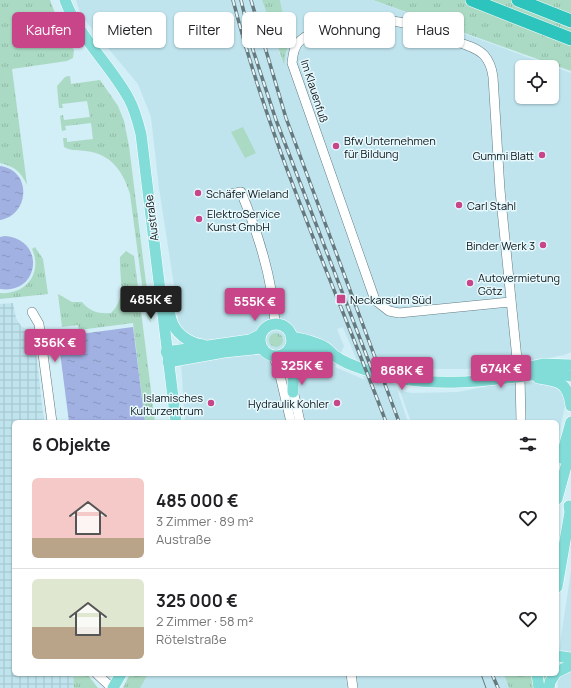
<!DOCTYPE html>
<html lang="de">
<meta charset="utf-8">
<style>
:root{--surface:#fff;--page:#f6f6f6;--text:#202124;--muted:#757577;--line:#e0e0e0;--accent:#c9458a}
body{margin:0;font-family:Manrope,sans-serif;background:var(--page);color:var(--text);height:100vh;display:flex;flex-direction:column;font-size:15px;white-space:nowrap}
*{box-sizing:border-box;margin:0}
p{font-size:13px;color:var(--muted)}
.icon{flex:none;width:22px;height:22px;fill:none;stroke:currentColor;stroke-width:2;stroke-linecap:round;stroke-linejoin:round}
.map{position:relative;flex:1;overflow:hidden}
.drawer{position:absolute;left:12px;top:420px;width:547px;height:256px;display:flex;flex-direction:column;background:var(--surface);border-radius:6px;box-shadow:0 1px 3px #0004}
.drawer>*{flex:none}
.top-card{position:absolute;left:12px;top:12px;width:547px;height:36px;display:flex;gap:8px}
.fabs{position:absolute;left:515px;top:60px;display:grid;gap:8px}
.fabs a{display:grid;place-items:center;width:44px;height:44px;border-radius:6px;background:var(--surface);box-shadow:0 1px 3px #0004;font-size:20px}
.price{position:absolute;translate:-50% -34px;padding:0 9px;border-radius:4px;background:var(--accent);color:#fff;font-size:13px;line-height:26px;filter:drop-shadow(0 1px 2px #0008)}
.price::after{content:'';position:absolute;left:50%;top:24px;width:12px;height:9px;margin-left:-6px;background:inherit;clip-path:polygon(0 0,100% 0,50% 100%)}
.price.active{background:#222;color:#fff}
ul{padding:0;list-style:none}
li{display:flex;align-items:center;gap:12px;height:100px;padding:0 20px}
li+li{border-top:1px solid var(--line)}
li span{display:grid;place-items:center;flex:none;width:112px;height:80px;border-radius:6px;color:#555}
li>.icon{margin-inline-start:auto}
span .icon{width:48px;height:48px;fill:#fffc;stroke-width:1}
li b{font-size:17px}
h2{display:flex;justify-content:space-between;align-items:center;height:48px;padding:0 20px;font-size:17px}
.pill{padding:0 14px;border-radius:6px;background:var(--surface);box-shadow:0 1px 3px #0004;font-size:14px;line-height:36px}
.pill.active{background:var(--accent);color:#fff}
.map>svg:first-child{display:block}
.built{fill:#bfe4ee;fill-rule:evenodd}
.industrial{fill:url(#industrial-grid)}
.grass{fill:url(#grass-tufts)}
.park{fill:#aadac3}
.water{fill:url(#water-ripples)}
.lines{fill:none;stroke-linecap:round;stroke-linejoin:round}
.minor-casing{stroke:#637c83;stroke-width:10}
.major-casing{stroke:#fff;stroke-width:12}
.highway-casing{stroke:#fff;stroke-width:14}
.minor{stroke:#fff;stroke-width:9}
.major{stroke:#82dcd8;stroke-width:11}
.highway{stroke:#2ec4be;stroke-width:13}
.tram{stroke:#66797e;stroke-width:1}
.rail-casing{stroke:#66797e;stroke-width:3.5}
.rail{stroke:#e8f9fe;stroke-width:2;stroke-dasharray:6;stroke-linecap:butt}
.poi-dot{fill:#c9458a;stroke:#e8f9fe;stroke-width:1.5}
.labels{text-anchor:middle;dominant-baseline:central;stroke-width:3;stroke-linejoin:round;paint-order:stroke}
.street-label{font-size:11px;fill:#091316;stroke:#e8f9fe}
.poi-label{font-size:11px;fill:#091316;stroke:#e8f9fe;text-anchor:start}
</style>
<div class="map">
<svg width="571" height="688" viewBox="0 0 571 688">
<defs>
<pattern id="industrial-grid" width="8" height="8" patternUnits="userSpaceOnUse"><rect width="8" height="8" fill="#bfe4ee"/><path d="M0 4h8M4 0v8" fill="none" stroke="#a3c3cb"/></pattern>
<pattern id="grass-tufts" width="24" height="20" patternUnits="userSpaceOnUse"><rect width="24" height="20" fill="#aadac3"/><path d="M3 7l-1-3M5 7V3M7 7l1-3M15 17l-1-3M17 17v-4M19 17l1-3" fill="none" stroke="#91baa7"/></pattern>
<pattern id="water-ripples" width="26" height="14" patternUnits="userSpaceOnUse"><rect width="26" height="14" fill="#a1b1e2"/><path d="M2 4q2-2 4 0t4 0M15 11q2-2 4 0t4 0" fill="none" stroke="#8997c1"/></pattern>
</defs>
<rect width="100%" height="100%" fill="#d2eef6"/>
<g class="built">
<path d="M76,0H262L280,55L284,64L286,52L289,44L280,0H372L571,73V352L564,355L522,363L466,369H390L408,422H185L177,305L159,188L151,117L138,84L88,24L80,12ZM522,67H552V97H522ZM343,327L365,380L335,367L344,346L337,329Z"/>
<polygon points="539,382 550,383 562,390 566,402 557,441 557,422 411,422 400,391 412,393 458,392 499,384"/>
<polygon points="571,571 571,688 558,688 557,663"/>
<polygon points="139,674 504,674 509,688 131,688"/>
</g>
<polygon class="industrial" points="13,303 16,318 21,326 34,334 44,422 14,422 14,674 73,674 74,688 0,688 0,304"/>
<g class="grass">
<path d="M0,0H50L63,34L74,50L73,58L67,61L12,69L27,185C21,172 14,166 0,163Z"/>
<polygon points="262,0 280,0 289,44 286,52 284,65"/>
<polygon points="373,0 571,0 571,71"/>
<path d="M70,76L71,84L100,80L118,106L124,121L129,146L151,323L146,315L130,194C123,171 111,154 86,151C78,150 71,151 64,147L63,138H67V142L93,139L91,123L65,126L66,130L62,131L60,116L63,115L64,120L90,117L87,101L62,104L63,108H59L57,86L65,77Z"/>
<path d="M35,247L43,259L48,294L0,299V293C26,295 43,273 32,249Z"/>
<path d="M126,251L134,256L155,422H145L133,323L79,330L78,325L62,327L58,294L72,302H82C90,312 99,314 111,313C127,299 119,276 120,257Z"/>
<circle cx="276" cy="340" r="7"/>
<polygon points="73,674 87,674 98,688 74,688"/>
<polygon points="130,674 148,674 140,688 123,688"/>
<polygon points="504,674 548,674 554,688 509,688"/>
</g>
<polygon class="park" points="243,127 256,153 245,158 231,132"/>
<g class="water">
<path d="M0,166C32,170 30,215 0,220Z"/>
<path d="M5,236C46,239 40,295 0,289V237Z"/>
<polygon points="133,327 145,422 69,422 58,337"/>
</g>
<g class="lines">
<g class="minor-casing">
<g id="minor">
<path d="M231,194L241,192C258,233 273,279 275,324"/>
<path d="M510,302L399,313L389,311L375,300L292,63C293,56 293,49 298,43C315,24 375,17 399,22C416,25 432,33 448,39C459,43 475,46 484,55C490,62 492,69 493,77L500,190L518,369"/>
<polyline points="32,312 39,324 52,422"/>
<polyline points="285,353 300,422"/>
<polyline points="273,356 278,367 291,422"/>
<polyline points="520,376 521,422"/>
<polyline points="97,674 112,688"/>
<polyline points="351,674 353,688"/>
</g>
</g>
<g class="major-casing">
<g id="major">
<path d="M65,0C79,38 110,64 129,99C135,110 138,122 141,134L176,422"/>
<path d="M164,291C170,299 168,309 171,319C175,333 188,343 203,345"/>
<circle cx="276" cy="340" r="16"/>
<path d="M291,337C303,339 316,342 326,348C329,350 332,354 335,356C343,362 354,366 363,369C423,390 483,382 545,373H555L571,376"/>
<polyline points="290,348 304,347 318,351"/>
<polyline points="166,352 250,340 260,335"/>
<polyline points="168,362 224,352 262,348"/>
<polyline points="507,372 543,364 571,365"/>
<path d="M538,378C559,381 568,382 571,406"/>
<path d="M293,392C293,365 294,350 327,355"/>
<polyline points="561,458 571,422"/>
<polyline points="557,499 571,448"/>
<polyline points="557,587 570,512 569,506"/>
<polyline points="557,656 571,658"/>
<polyline points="557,672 571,665"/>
<polyline points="537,674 539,688"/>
<polyline points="113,688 121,674"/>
<polyline points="549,688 550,682 555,674"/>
</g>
</g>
<g class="highway-casing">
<g id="highway">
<polyline points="472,0 571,39"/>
<polyline points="518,0 571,21"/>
</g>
</g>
<use href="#minor" class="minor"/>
<use href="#major" class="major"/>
<use href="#highway" class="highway"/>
<polyline class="tram" points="481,674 486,688"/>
<g class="rail-casing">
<g id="rail">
<path d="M233,0C270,145 333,282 386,422"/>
<polyline points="241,0 253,50 276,120 374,375"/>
<polyline points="251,0 286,118 399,422"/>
<polyline points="492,674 498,688"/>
</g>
</g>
<use href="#rail" class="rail"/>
</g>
<g class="poi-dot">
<circle cx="336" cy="146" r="4"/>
<circle cx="542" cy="155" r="4"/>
<circle cx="198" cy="193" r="4"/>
<circle cx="459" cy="205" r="4"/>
<circle cx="199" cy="219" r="4"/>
<circle cx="543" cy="245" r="4"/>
<circle cx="470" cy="283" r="4"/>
<rect x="336" y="294" width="10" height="10" rx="2"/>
<circle cx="211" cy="403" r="4"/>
<circle cx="337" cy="403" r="4"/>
</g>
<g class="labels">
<g class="street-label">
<text transform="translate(315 91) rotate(72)">Im Klauenfuß</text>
<text transform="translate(151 218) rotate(-97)">Austraße</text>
</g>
<g class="poi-label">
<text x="344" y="140">Bfw Unternehmen<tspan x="344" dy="13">für Bildung</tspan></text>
<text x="534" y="155" text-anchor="end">Gummi Blatt</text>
<text x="206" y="193">Schäfer Wieland</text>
<text x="467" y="205">Carl Stahl</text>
<text x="207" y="213">ElektroService<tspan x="207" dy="13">Kunst GmbH</tspan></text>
<text x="535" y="245" text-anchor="end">Binder Werk 3</text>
<text x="478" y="277">Autovermietung<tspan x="478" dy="13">Götz</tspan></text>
<text x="350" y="299">Neckarsulm Süd</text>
<text x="203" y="397" text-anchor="end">Islamisches<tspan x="203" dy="13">Kulturzentrum</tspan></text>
<text x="329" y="403" text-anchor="end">Hydraulik Kohler</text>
</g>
</g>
</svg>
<div class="fabs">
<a><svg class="icon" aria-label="locate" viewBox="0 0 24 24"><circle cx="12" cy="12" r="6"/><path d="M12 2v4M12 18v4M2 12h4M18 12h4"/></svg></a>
</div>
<b class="price active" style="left:151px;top:320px">485K €</b>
<b class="price" style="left:255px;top:322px">555K €</b>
<b class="price" style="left:55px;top:363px">356K €</b>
<b class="price" style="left:302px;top:386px">325K €</b>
<b class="price" style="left:501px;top:389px">674K €</b>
<b class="price" style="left:402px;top:391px">868K €</b>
<div class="top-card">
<a class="pill active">Kaufen</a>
<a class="pill">Mieten</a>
<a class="pill">Filter</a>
<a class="pill">Neu</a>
<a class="pill">Wohnung</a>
<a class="pill">Haus</a>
</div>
<section class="drawer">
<h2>6 Objekte<svg class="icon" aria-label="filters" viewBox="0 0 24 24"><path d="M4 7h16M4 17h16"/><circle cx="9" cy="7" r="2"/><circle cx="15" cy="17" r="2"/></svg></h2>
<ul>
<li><span style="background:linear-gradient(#f6c9c9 75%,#b9a48a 0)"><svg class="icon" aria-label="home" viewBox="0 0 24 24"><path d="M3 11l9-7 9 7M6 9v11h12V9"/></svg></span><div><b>485 000 €</b><p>3 Zimmer · 89 m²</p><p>Austraße</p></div><svg class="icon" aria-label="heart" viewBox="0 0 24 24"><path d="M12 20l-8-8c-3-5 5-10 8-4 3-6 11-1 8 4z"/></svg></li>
<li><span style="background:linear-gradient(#dfe7d0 60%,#b9a48a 0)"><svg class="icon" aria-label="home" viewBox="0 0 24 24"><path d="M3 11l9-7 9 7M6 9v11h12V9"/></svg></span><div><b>325 000 €</b><p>2 Zimmer · 58 m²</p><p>Rötelstraße</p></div><svg class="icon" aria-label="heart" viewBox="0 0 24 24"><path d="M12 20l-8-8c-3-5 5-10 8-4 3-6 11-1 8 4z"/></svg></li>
</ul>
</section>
</div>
